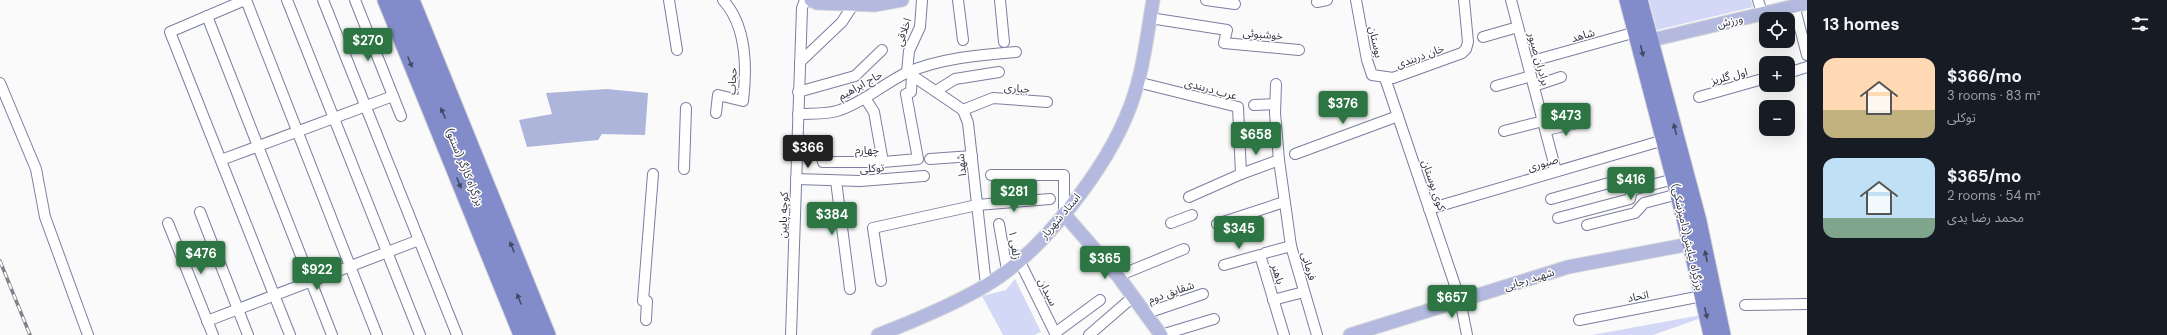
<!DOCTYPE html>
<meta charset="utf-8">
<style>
:root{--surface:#171b24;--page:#242831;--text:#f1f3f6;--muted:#9ea1a6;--accent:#2d7644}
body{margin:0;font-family:"DM Sans","Noto Sans Arabic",sans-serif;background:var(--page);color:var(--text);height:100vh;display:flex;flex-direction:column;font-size:15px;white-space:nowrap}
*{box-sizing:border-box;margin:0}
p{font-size:13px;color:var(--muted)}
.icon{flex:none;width:22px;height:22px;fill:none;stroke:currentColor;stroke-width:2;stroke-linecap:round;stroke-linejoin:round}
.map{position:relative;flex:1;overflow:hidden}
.side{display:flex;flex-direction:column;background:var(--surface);width:360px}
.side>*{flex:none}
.buttons{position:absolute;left:1759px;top:12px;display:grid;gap:8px}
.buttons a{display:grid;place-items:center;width:36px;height:36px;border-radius:8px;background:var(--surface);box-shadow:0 4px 16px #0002;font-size:20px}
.price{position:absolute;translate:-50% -34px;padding:0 9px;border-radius:4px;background:var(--accent);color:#fff;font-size:13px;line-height:26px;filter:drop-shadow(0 1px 2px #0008)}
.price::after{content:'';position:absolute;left:50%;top:24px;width:12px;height:9px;margin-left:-6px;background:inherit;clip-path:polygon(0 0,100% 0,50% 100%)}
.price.on{background:#222;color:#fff}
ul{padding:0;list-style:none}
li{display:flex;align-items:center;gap:12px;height:100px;padding:0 16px}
li span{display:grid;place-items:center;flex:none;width:112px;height:80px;border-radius:12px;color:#555}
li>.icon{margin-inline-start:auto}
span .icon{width:48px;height:48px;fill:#fffc;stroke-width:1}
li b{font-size:17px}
h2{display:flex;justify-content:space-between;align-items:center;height:48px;padding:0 16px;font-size:17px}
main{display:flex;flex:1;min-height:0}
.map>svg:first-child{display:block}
.green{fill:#d2d8f6}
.forest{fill:#aeb5db}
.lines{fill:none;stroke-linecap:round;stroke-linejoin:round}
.minor-casing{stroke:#7a7f9f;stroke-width:12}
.major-casing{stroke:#d6d6d9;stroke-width:15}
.highway-casing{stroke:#d6d6d9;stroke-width:17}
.minor{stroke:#fff;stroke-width:10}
.major{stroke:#b4badf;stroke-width:13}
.highway{stroke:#828cca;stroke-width:15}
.rail-casing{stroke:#81828b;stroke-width:3.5}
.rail{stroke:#fff;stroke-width:2;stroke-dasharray:6;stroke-linecap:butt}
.oneway{fill:#454963}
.labels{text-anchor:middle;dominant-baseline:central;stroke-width:3;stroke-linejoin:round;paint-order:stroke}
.street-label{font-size:11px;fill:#313341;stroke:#fff}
</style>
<main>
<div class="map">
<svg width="1807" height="335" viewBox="0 0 1807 335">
<rect width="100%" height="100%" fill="#fafafa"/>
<g class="green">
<polygon points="1649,0 1751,0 1753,7 1657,30"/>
<polygon points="1015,279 1041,332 1034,335 1003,335 982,296 1006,290"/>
<polygon points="1718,312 1653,335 1592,335"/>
</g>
<polygon class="forest" points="607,89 648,93 645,135 602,134 598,140 527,147 519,120 552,114 546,93"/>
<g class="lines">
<g class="minor-casing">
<g id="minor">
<polyline points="245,0 170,32 290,335"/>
<polyline points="246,0 377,335"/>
<polyline points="287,0 420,335"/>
<polyline points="323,0 457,335"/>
<polyline points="355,0 401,116"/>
<polyline points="669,0 677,50"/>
<polyline points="958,0 963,40"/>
<polyline points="1000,0 1004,42"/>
<polyline points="1206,0 1235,4"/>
<polyline points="1356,0 1367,60 1372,75 1393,78 1462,53 1466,49 1468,42 1464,0"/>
<polyline points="1511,0 1556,171"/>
<polyline points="1758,0 1762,13"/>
<polyline points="1317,2 1327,0"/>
<polyline points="1794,5 1807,55"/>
<polyline points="207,16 332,335"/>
<polyline points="1150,18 1227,30 1224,43 1299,50"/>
<polyline points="1483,37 1518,27"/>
<polyline points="1536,60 1636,32"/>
<polyline points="800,62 842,22 853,5"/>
<polyline points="907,72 963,110 968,123 986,285"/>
<polyline points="907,72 909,51 920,27 922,0"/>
<polyline points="1788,73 1807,67"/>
<polyline points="1385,78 1460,300 1467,335"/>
<polyline points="1137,82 1238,107 1241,174"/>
<polyline points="0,83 36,169 45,217 88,335"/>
<polyline points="1276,84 1275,113 1279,160 1291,246 1317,335"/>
<polyline points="1496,86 1531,76"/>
<polyline points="1534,86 1561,77"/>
<polyline points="936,91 955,79 999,72"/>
<polyline points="798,92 855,76 882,50"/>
<polyline points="1699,97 1766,78"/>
<polyline points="865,98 874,112 883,162"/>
<polyline points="1254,105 1275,104"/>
<polyline points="963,110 993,98 1047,102"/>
<path d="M716,113L718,95L743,101C747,68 747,26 723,0"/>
<path d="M798,114C811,113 827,115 840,110C864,102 883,84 906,73C940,58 980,55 1016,52"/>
<polyline points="1546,130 1582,122"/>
<polyline points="1504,131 1543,121"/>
<polyline points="797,154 821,154 823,162 883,162 918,159 906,94 911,92 912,76"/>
<polyline points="1295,154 1398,116"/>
<polyline points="930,159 972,156"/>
<polyline points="221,160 393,96"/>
<polyline points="684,169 686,108"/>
<polyline points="991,175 1064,175 1064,214"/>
<polyline points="796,179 860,181 924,176"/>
<polyline points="836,181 850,289"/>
<polyline points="1189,197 1241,174 1279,160"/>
<polyline points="1551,199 1627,178 1632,190"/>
<polyline points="1429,209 1664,140"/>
<polyline points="200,212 248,335"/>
<polyline points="1558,218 1630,199 1632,190 1674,179"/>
<polyline points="168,223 213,335"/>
<polyline points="1171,223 1192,215"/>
<polyline points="999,224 1007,270"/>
<polyline points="1217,224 1284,202"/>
<polyline points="1587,225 1635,213 1644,203 1678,194"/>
<polyline points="1265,253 1291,246"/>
<polyline points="1019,260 1056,335"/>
<polyline points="1224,265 1260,255 1284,335"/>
<polyline points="1118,276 1184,249"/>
<polyline points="881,281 873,228 977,205 1050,199"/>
<polyline points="1273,300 1300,293"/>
<polyline points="1745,305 1807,304"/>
<polyline points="1147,313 1203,294"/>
<polyline points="646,320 647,301 643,301 653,174"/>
<polyline points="1579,320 1702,296"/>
<polyline points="207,321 419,240"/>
<polyline points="1055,333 1100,300"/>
<polyline points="791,335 802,8 805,0"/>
<polyline points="1089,335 1134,296"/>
<polyline points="1161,335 1214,319"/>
</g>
</g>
<g class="major-casing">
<g id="major">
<polyline points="811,0 817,3 875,5 902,0"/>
<polyline points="1652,40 1807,3"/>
<polyline points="1064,214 1118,276 1161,335"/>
<path d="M878,335C914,321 951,306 985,286C1042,253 1107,168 1130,107C1143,73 1147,36 1153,0"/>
<polyline points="1350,335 1568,267 1690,244"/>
</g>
</g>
<g class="highway-casing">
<g id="highway">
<polyline points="385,0 521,335"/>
<polyline points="397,0 533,335"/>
<polyline points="412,0 548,335"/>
<polyline points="1627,0 1685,222 1711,335"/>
<polyline points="1640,0 1699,221 1723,335"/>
</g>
</g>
<use href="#minor" class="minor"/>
<use href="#major" class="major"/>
<use href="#highway" class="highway"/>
<g class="rail-casing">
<polyline id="rail" points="0,261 30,335"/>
</g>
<use href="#rail" class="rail"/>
</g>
<defs><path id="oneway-solid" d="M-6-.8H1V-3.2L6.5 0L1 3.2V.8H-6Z"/></defs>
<g class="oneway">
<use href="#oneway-solid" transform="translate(1642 51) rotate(76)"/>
<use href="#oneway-solid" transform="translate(410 62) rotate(68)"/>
<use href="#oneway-solid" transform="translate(443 113) rotate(-113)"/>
<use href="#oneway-solid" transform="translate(1675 129) rotate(-104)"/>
<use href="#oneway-solid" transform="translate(459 183) rotate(68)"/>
<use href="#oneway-solid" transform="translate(512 247) rotate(-112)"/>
<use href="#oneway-solid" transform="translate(1706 256) rotate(-102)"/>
<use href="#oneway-solid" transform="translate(519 299) rotate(-112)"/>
<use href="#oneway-solid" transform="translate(1706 313) rotate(77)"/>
</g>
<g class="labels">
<g class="street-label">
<text transform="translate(1730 21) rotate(-14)">ورزش</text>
<text transform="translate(903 32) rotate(-72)">اخلاقی</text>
<text transform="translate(1263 34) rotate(5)">خوشبوئی</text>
<text transform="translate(1583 35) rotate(-16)">شاهد</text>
<text transform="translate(1376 42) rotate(78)">بوستان</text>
<text transform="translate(1420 56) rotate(-20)">خان دربندی</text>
<text transform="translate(1539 59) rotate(75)">برادران صبور</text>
<text transform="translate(1729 76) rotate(-15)">اول گلریز</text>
<text transform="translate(732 81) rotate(-87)">حجاب</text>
<text transform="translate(860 85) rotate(-29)">حاج ابراهیم</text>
<text transform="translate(1017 88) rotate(4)">جباری</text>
<text transform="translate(1211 89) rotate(15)">عرب دربندی</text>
<text x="867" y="150">چهارم</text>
<text transform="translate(1543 163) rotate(-16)">صبوری</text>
<text transform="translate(961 165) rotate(-96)">شهدا</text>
<text transform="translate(465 167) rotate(68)">بزرگراه کارگر (سنتو)</text>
<text transform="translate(872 168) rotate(-4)">توکلی</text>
<text transform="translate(1434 185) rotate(71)">کوی بوستان</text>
<text transform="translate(783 215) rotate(-88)">کوچه پایین</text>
<text transform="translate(1060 216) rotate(-50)">استاد شهریار</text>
<text transform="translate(1688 237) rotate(77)">بزرگراه نیایش(دامپزشکی)</text>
<text transform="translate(1015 245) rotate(81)">زلفی ۱</text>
<text transform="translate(1309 266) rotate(74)">فرمانی</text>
<text transform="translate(1278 274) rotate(73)">باهنر</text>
<text transform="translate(1529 279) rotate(-17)">شهید رجایی</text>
<text transform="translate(1048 292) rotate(64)">سیدان</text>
<text transform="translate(1171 292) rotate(-19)">شقایق دوم</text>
<text transform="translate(1638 296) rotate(-11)">اتحاد</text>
</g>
</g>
</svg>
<div class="buttons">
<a><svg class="icon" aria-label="locate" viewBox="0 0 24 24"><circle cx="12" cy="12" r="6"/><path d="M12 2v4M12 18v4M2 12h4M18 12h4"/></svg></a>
<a>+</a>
<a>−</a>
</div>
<b class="price" style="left:368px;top:62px">$270</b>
<b class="price" style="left:1343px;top:125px">$376</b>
<b class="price" style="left:1566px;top:137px">$473</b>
<b class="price" style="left:1256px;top:156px">$658</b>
<b class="price on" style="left:808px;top:169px">$366</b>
<b class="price" style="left:1631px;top:201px">$416</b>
<b class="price" style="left:1014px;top:213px">$281</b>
<b class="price" style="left:832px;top:236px">$384</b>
<b class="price" style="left:1239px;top:250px">$345</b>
<b class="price" style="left:201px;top:275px">$476</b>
<b class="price" style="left:1105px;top:280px">$365</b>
<b class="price" style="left:317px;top:291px">$922</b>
<b class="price" style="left:1452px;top:319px">$657</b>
</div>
<section class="side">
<h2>13 homes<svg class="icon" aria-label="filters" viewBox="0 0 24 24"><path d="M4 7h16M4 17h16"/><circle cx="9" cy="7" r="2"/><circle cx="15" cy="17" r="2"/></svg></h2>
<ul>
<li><span style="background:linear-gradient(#ffd9b3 65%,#c2b280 0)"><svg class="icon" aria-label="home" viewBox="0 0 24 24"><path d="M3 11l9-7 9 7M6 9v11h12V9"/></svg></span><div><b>$366/mo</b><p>3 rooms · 83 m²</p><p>توکلی</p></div></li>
<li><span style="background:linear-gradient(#bfe0f5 75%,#7fa58c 0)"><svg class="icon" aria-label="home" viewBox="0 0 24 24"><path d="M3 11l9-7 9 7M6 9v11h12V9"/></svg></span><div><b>$365/mo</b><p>2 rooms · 54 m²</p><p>محمد رضا یدی</p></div></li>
</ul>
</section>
</main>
